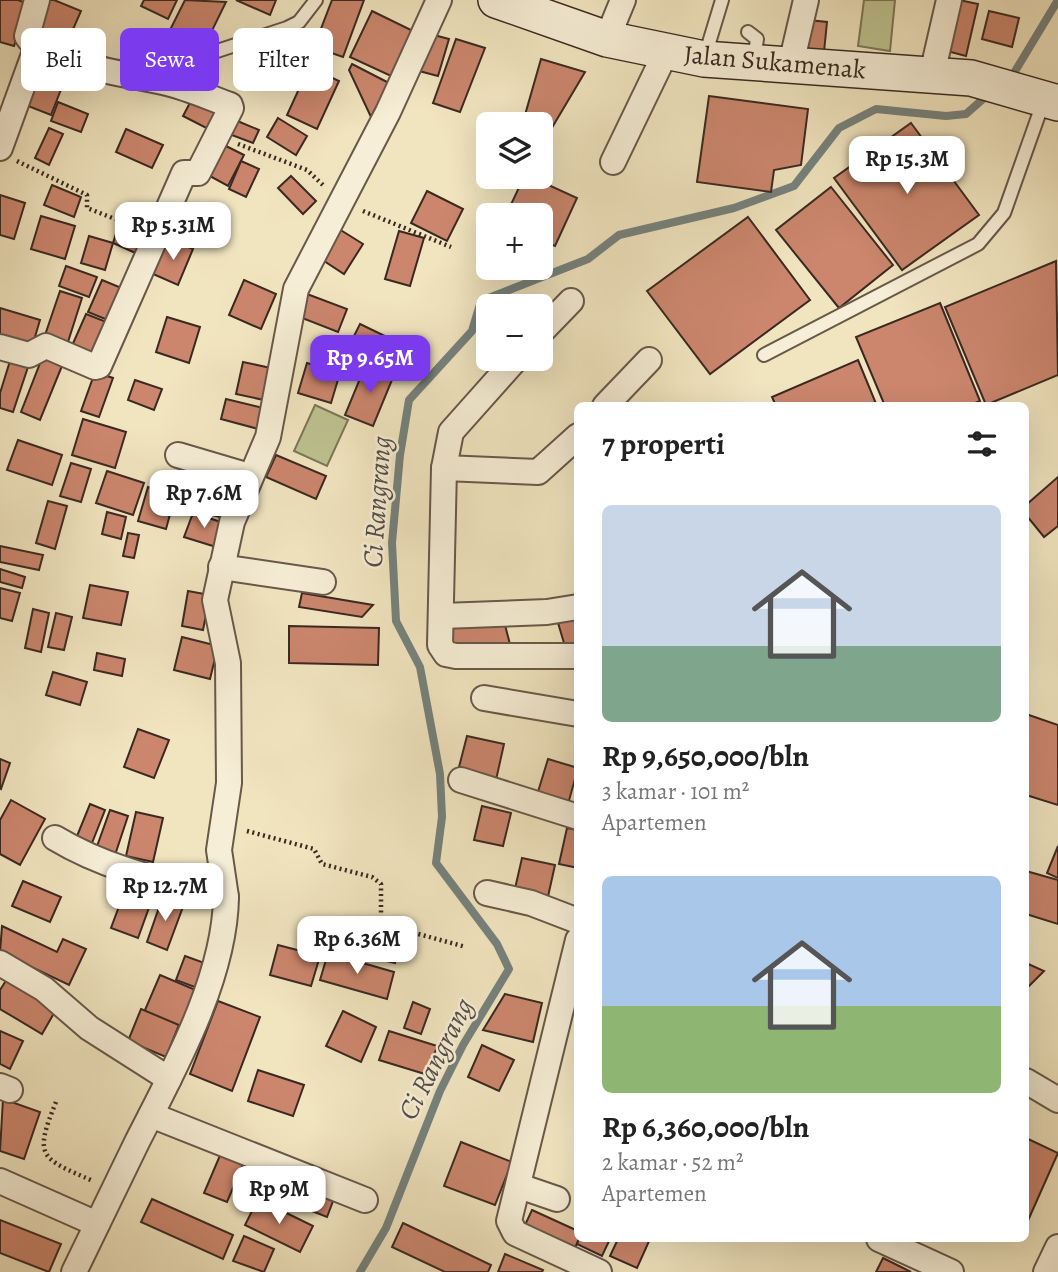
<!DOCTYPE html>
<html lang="id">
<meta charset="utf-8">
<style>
:root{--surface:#fff;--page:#f6f6f6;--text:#222;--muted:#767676;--accent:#7c3aed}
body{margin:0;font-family:Alegreya,serif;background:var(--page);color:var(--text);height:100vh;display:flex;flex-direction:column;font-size:26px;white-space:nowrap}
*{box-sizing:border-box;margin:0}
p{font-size:23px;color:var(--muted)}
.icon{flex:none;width:38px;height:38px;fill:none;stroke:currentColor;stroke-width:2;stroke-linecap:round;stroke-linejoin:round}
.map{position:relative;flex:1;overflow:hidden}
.side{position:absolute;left:574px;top:402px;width:455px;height:840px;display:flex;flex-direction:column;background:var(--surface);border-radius:10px;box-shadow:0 7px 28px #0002}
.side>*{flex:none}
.banner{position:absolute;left:21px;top:28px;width:448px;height:63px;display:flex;gap:14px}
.controls{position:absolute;left:476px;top:112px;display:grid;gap:14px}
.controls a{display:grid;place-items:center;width:77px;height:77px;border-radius:10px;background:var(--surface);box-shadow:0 7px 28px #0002;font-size:35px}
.price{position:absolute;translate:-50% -60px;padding:0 16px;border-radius:14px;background:#fff;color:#222;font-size:23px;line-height:46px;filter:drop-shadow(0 2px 4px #0008)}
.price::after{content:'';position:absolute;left:50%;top:42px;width:21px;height:16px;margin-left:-10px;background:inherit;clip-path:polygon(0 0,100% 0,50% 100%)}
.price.current{background:var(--accent);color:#fff}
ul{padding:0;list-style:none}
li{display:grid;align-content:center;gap:14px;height:371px;padding:0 28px}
li span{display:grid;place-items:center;height:217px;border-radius:10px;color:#555}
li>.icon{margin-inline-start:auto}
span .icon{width:126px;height:126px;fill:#fffc;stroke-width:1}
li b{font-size:30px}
h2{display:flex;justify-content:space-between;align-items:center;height:84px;padding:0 28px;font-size:30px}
.pill{padding:0 24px;border-radius:10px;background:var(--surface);box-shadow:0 7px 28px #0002;font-size:24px;line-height:63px}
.pill.current{background:var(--accent);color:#fff}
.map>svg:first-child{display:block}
.green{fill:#bdc390;stroke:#7c7659;stroke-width:2}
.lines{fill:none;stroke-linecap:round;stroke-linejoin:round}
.stream{stroke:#75827d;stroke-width:8}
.building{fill:#cb866d;stroke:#3a2922;stroke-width:2}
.service-casing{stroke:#68584a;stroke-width:16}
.minor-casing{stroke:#68584a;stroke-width:28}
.secondary-casing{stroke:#3a2922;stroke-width:38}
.path{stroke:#3a2922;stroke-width:4.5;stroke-dasharray:2 3.5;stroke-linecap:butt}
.service{stroke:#f6eed6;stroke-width:12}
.minor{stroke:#f6eed6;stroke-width:24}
.secondary{stroke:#f6eed6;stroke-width:35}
.labels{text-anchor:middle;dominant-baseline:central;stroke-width:5;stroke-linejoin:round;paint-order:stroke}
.street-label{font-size:26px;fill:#3a2922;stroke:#f6eed6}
.water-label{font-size:28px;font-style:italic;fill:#534e48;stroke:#f6eed6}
</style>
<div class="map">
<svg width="1058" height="1272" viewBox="0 0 1058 1272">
<rect width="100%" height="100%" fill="#f1e5c0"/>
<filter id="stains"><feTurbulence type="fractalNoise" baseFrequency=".00286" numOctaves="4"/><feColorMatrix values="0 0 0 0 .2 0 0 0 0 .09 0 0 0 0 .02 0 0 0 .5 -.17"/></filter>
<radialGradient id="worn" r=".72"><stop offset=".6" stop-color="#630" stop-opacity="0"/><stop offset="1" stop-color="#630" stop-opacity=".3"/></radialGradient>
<g class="green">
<polygon points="864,0 895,0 890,51 858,46"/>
<polygon points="315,405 348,420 327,466 294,451"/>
</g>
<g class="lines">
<g class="stream">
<polyline points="1006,80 1014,73 1058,0"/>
<polyline points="360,1272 386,1228 440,1091 463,1045 509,969 497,944 436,863 442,817 440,774 420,667 396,621 392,543 400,455 409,400 472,331 481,301 588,259 619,235 734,208 794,186 839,128 876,109 946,116 966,114 991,92"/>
</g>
</g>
<g class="building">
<polygon points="0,0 18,0 29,4 14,46 0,42"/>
<polygon points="45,0 54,0 81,11 64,50 30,36"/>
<polygon points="144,0 177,0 168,19 141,6"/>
<polygon points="185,0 226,2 204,47 170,30"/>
<polygon points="236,0 276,0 270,15"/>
<polygon points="332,0 364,0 343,57 314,47"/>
<polygon points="959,0 978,4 966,56 947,51"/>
<polygon points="372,11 413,31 391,76 350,57"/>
<polygon points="989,11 1019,18 1012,47 982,39"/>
<polygon points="808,20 827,22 824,52 804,50"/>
<polygon points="430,34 449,39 438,76 419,71"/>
<polygon points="456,39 485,48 460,112 433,103"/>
<polygon points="541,59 585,72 550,131 541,128 541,124 523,122"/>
<polygon points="352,64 389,83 371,117 349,70"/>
<polygon points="44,66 67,74 51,115 28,106"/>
<polygon points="309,67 339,81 317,129 287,115"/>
<polygon points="194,95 227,112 216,133 183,116"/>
<polygon points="709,96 808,109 801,165 774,170 771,192 697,182"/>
<polygon points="58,102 88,114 81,132 51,121"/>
<polygon points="278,118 307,136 296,155 267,137"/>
<polygon points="235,120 259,130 253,143 229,134"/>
<polygon points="911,123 979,215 902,270 834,178"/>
<polygon points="49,128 63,134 49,165 35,158"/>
<polygon points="126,129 163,145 152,168 116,152"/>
<polygon points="224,145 244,155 228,186 208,175"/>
<polygon points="241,161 259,169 246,197 229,189"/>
<polygon points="291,176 316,201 303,214 278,188"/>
<polygon points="524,177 531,177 577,198 555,246 541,240 541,215 506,215"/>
<polygon points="52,185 81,197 74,217 44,205"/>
<polygon points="831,187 893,265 839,308 776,230"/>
<polygon points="427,191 463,209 447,241 411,223"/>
<polygon points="0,195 25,203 14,239 0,235"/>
<polygon points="183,209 210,222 199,246 171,233"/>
<polygon points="41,216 75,226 65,259 31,249"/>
<polygon points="748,217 810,300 710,374 647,291"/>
<polygon points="119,224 151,237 142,256 113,243"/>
<polygon points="339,229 363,244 344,274 321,259"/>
<polygon points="399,231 424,238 410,286 385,279"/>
<polygon points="89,236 113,243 105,270 81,263"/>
<polygon points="168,238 193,249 178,285 153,274"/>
<polygon points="1056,261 1058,375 986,405 945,307"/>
<polygon points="66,266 97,277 89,297 59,286"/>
<polygon points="102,280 124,289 110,321 88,312"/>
<polygon points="244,280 276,294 261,329 229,315"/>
<polygon points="60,291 82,298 67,345 44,338"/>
<polygon points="307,294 347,309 338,332 297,316"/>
<polygon points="940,303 980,401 968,406 885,406 856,337"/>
<polygon points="0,308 40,320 32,347 0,338"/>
<polygon points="86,314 109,323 96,357 71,348"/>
<polygon points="167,317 200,327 189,363 156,352"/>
<polygon points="360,324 389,338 378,361 349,346"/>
<polygon points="44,353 64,361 40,420 21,412"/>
<polygon points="858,360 877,406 776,406 772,397"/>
<polygon points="10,361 28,367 13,412 0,408 0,393"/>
<polygon points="243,362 271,368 264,400 236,394"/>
<polygon points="307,363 340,373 331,403 298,393"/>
<polygon points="366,364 394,375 373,426 345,415"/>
<polygon points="95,372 113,378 99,417 81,411"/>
<polygon points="135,380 162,389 154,410 128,400"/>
<polygon points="226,399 267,409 262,430 221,419"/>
<polygon points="83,419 126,432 115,468 72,455"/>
<polygon points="18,440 62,455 52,485 7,470"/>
<polygon points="276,455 326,476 316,499 266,477"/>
<polygon points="71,463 91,469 81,502 60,496"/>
<polygon points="107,471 144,483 133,515 96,503"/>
<polygon points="1058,477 1058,526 1044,537 1026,515 1026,505"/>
<polygon points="198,484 230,492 223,518 192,509"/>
<polygon points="148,487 175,496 166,529 138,521"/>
<polygon points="48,501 67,506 55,549 36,543"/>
<polygon points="107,512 126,517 121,539 102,534"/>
<polygon points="193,513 224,523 216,547 184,537"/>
<polygon points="128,533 139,535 134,558 123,556"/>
<polygon points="0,546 43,555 39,570 0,562"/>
<polygon points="0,569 25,577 22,588 0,582"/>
<polygon points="90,585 128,592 121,625 83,618"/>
<polygon points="0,588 20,593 12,621 0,618"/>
<polygon points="188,591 210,595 203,630 182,626"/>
<polygon points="302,593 373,605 362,617 299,607"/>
<polygon points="33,609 49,613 41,652 25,648"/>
<polygon points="56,613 72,617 64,650 48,647"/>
<polygon points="556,616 578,617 578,644 564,643"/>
<polygon points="446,621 505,625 511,648 445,645"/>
<polygon points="289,626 379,628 378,665 289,663"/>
<polygon points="182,637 218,646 210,679 174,670"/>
<polygon points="97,653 125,659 122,676 94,670"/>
<polygon points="53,672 87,682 80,705 46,695"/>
<polygon points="1026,714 1058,725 1058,805 1026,795"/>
<polygon points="138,729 169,740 154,778 124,767"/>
<polygon points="467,736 504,744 496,780 458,771"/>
<polygon points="0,759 10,763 1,789 0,788"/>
<polygon points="548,759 578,768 568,804 537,795"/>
<polygon points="11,800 45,819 20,865 0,854 0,820"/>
<polygon points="90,804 105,810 92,843 77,836"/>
<polygon points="482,806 511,813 503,846 474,840"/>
<polygon points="110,810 128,816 115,855 96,849"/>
<polygon points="136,812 163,818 153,862 126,856"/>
<polygon points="567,828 578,830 578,868 559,864"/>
<polygon points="1058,846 1058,878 1047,873"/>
<polygon points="522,858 555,865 547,901 514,893"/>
<polygon points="1026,871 1058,880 1058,924 1026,914"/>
<polygon points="23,881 61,897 50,922 12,906"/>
<polygon points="124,893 151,902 138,938 111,928"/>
<polygon points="163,896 184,904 167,950 147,942"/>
<polygon points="338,923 400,938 395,963 332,948"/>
<polygon points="2,926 57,952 63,939 86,949 69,985 0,952"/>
<polygon points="278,945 320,956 311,986 270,975"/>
<polygon points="328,953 394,972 387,999 320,980"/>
<polygon points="185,956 210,965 200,989 176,980"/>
<polygon points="1026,963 1044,971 1026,989"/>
<polygon points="160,975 198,991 180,1033 142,1017"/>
<polygon points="7,979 57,1008 42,1034 0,1009 0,990"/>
<polygon points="505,994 542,1003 533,1042 483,1030"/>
<polygon points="218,1001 260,1017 232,1091 190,1074"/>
<polygon points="413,1002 430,1009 421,1034 404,1028"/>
<polygon points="141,1009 179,1025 166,1057 128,1041"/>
<polygon points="343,1011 376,1027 361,1062 326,1046"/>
<polygon points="0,1031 23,1041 10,1069 0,1064"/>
<polygon points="389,1031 437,1046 428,1075 379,1060"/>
<polygon points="482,1045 514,1060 499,1091 468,1077"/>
<polygon points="258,1070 304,1085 293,1116 248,1101"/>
<polygon points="3,1099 40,1112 24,1159 0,1151"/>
<polygon points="1026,1138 1058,1153 1026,1225"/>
<polygon points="461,1142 512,1162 495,1205 444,1186"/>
<polygon points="221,1153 244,1162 227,1202 204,1193"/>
<polygon points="282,1182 333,1201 327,1217 271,1195"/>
<polygon points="152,1199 233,1235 223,1259 141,1222"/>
<polygon points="258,1199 313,1226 300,1252 245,1225"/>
<polygon points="532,1210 578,1231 579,1239 575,1248 525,1225"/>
<polygon points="0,1220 61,1244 49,1272 0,1253"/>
<polygon points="403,1223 491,1265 488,1272 445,1272 392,1247"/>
<polygon points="244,1236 274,1249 264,1272 233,1261"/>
<polygon points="579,1239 610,1239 602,1256 577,1244"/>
<polygon points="618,1239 650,1239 637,1268 610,1256"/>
<polygon points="505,1254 543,1270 542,1272 498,1272"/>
<polygon points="883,1258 911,1272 876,1272"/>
</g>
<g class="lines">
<g class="service-casing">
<g id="service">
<polyline points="748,32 757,39 754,60"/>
<polyline points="208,54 287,28 299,22 316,0"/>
<polyline points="705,56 722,0"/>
<polyline points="764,355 978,244 1004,213 1044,100"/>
</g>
</g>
<g class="minor-casing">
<g id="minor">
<polyline points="607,39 623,0"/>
<polyline points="791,64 806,0"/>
<polyline points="932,74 949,0"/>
<polyline points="0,148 37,46"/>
<polyline points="613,162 666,52"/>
<polyline points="541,332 571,301"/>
<path d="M0,347L29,355L46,346L95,367L99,366L184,173H198L231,108L230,105C208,97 186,87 163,82C133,75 43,64 27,36L37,0"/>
<polyline points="516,359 451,432 444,468 440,645 446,654 456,656 578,656"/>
<polyline points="605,406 649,360"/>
<polyline points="178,455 249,476"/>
<polyline points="444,468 538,472 578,436"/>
<polyline points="221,567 323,582"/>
<polyline points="442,616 547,612 578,607"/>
<polyline points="484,698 578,714"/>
<polyline points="461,780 578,817"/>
<path d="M55,838C108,870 167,882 226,897C225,979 173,1071 137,1142C116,1185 95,1229 74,1272"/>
<polyline points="487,893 531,903 578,921"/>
<polyline points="226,897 219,850 229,783 228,663 215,600 232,522 268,437 296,289 388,112 439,0"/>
<polyline points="578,940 509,1221 515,1233 599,1272"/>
<polyline points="0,963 44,989 89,1028 169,1079"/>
<polyline points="1026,1081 1058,1100"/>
<polyline points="0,1086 10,1090"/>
<polyline points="151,1115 365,1200"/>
<polyline points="0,1181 97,1224"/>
<polyline points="519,1186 557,1199"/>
<polyline points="879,1239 951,1272"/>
<polyline points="1046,1272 1058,1247"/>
</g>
</g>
<g class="secondary-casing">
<polyline id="secondary" points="496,0 607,39 704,59 971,78 1058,103"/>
</g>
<g class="path">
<polyline points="238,144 307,170 324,186"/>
<polyline points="17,161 87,195 87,208 133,226"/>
<polyline points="363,211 451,247"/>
<polyline points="247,831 314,849 322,864 372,877 381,884 381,919 389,926 466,947"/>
<path d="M56,1102C33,1158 41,1158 93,1181"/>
</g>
<use href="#service" class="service"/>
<use href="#minor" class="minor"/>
<use href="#secondary" class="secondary"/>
</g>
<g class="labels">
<g class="street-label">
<text transform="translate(775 62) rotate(5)">Jalan Sukamenak</text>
</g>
<g class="water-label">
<text transform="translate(377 502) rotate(-86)">Ci Rangrang</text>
<text transform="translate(436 1059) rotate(-63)">Ci Rangrang</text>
</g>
</g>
<rect width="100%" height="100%" filter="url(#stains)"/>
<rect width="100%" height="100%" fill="url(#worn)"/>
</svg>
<div class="controls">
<a><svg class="icon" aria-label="layers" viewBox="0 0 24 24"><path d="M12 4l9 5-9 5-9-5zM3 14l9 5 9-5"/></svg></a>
<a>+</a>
<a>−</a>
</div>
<b class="price" style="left:907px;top:196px">Rp 15.3M</b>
<b class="price" style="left:173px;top:262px">Rp 5.31M</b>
<b class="price current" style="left:370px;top:395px">Rp 9.65M</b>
<b class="price" style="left:204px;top:530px">Rp 7.6M</b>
<b class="price" style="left:165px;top:923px">Rp 12.7M</b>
<b class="price" style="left:357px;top:976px">Rp 6.36M</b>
<b class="price" style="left:279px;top:1226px">Rp 9M</b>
<div class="banner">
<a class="pill">Beli</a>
<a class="pill current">Sewa</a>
<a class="pill">Filter</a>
</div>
<section class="side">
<h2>7 properti<svg class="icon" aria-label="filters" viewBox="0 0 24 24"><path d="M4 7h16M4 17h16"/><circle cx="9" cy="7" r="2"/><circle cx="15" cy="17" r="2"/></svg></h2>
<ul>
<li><span style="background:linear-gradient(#c9d6e8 65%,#7fa58c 0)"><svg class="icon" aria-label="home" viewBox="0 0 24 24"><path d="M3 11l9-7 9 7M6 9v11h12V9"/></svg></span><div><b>Rp 9,650,000/bln</b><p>3 kamar · 101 m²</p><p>Apartemen</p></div></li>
<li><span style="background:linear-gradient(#a9c7e8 60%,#8fb573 0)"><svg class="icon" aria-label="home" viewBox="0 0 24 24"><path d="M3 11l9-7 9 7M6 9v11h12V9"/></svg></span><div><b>Rp 6,360,000/bln</b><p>2 kamar · 52 m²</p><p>Apartemen</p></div></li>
</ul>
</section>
</div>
